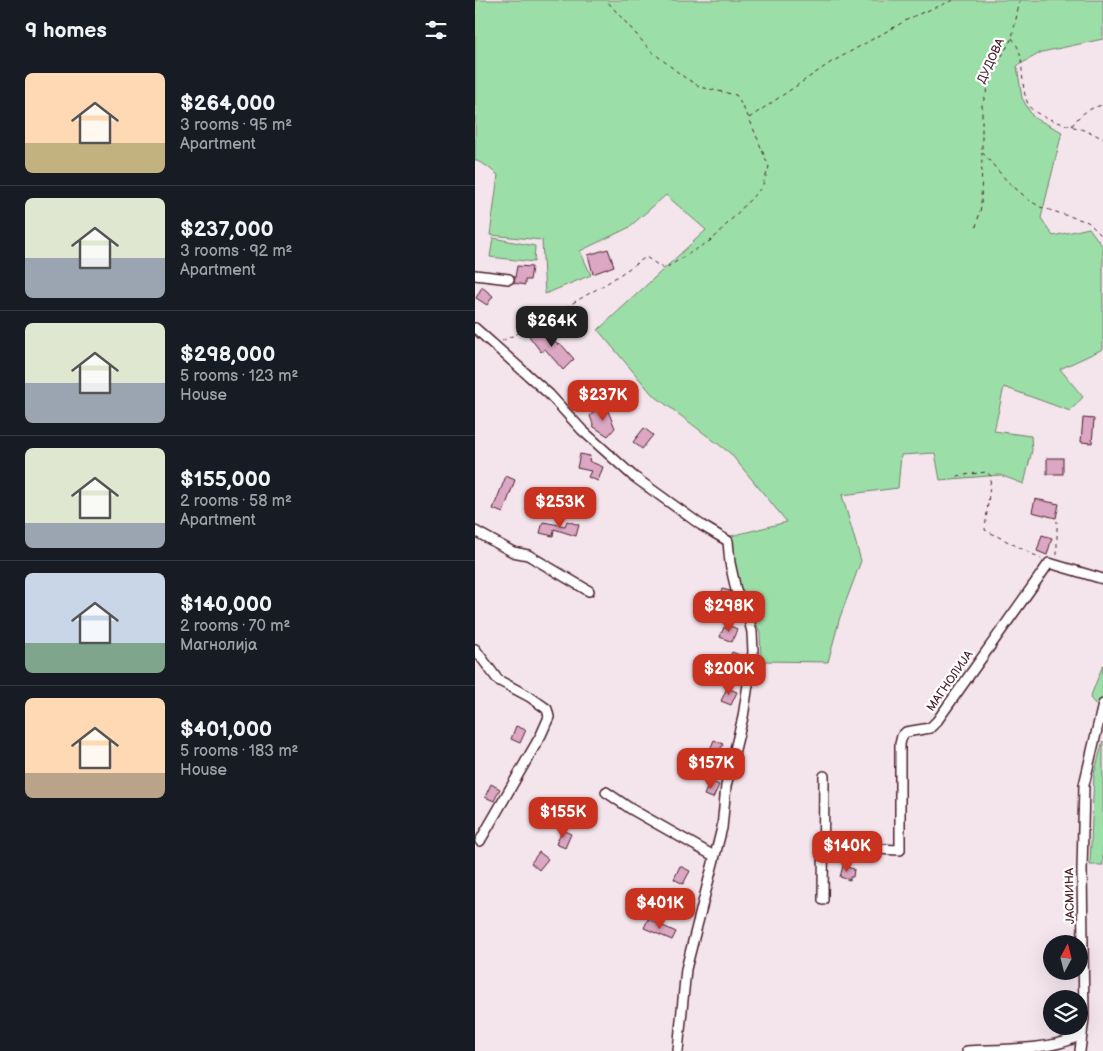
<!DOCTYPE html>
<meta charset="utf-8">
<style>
:root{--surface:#171b24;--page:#242831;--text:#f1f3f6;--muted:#9ea1a6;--line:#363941;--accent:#c8321e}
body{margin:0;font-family:"Balsamiq Sans",sans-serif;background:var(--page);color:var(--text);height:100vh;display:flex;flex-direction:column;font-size:19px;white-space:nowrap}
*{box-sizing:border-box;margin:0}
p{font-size:16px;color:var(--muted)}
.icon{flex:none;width:28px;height:28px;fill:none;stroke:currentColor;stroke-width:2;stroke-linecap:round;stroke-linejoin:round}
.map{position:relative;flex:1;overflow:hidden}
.side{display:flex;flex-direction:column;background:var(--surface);width:475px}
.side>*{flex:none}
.needle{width:32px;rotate:7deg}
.controls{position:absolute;left:568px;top:935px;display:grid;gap:10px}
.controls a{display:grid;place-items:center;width:45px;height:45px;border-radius:50%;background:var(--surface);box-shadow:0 5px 20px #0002;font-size:25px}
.price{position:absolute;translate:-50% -42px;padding:0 11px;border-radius:10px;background:var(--accent);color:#fff;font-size:16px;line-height:32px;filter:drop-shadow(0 1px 2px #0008)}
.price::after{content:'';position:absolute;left:50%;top:30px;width:15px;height:11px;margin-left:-8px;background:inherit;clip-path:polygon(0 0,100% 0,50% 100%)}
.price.active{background:#222;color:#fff}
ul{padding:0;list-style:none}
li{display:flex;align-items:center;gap:15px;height:125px;padding:0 25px}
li+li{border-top:1px solid var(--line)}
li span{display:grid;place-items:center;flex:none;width:140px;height:100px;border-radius:8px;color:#555}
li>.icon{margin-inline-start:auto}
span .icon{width:60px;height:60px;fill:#fffc;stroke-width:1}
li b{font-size:21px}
h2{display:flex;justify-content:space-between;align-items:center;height:60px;padding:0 25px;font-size:21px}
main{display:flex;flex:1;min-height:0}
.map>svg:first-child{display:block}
.green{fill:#9cdea8;stroke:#737e6a}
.building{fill:#dba7c2;stroke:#4a1f2b}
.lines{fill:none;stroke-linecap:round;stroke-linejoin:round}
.minor-casing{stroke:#4a1f2b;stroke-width:12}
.path{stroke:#4a1f2b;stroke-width:1;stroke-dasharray:4 4;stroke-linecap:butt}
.minor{stroke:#fff;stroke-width:9}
.labels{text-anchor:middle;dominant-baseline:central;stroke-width:4.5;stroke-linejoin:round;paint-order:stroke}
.street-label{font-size:12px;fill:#4a1f2b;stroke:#fff}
</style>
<main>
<section class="side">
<h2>9 homes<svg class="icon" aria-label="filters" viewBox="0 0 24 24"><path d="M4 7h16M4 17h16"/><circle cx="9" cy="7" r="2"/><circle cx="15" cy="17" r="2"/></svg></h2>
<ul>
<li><span style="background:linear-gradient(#ffd9b3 70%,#c2b280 0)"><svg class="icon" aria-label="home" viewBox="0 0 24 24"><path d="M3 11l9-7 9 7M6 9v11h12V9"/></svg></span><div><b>$264,000</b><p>3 rooms · 95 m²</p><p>Apartment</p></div></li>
<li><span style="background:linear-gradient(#dfe7d0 60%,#9aa5b1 0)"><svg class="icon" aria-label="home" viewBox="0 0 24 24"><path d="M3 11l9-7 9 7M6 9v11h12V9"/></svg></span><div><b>$237,000</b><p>3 rooms · 92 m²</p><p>Apartment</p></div></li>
<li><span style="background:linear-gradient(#dfe7d0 60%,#9aa5b1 0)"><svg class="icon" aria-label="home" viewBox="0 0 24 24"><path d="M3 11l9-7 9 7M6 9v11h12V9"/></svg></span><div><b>$298,000</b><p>5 rooms · 123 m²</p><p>House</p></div></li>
<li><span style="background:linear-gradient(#dfe7d0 75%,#9aa5b1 0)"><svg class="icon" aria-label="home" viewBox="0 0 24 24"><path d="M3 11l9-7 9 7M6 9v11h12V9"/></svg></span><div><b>$155,000</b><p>2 rooms · 58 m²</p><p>Apartment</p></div></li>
<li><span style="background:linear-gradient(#c9d6e8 70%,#7fa58c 0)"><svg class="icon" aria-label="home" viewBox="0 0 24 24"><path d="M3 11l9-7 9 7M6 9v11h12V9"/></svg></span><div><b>$140,000</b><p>2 rooms · 70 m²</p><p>Магнолија</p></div></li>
<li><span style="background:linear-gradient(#ffd9b3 75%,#b9a48a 0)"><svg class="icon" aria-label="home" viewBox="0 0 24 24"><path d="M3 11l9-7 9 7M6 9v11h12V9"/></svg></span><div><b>$401,000</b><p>5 rooms · 183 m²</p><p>House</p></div></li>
</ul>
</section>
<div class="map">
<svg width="628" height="1051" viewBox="0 0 628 1051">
<rect width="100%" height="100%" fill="#f4e5ed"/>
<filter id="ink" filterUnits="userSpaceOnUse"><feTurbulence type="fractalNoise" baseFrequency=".02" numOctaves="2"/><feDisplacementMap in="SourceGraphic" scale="10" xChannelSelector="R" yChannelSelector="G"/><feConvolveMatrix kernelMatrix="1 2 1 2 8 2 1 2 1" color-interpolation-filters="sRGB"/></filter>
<g filter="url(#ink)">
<g class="green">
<polygon points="0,0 628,0 628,39 567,52 542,66 547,98 558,117 587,132 566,218 578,236 614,228 628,247 628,349 585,369 608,397 595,411 529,387 519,431 556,436 557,450 549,484 525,475 465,480 460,453 426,455 423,488 367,495 386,561 365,617 353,662 286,661 285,632 265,590 256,536 312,522 255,453 177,394 123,330 231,230 191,195 153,228 105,251 116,275 70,294 67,240 15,235 23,175 10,165 0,160"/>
<polygon points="18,238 60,246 59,262 15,257"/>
<polygon points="628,665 628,713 615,698"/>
<polygon points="628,741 628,865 615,865 619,774"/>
</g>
<g class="building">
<polygon points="133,249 139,266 118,274 113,255"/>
<polygon points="42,266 57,267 55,280 50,280 50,285 39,283"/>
<polygon points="7,287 18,296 12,305 1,298"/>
<polygon points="67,326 83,345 85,343 99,359 88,370 70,349 66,352 54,336"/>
<polygon points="120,410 133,411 140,428 133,436 119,427 115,416"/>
<polygon points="608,418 619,419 617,443 606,442"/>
<polygon points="169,428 178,435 167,449 158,442"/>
<polygon points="105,454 115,456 114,461 128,467 123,481 113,477 116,471 102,468"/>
<rect x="572" y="458" width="16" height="16"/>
<polygon points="31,476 40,480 28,513 18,509"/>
<polygon points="560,499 584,504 581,518 557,512"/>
<polygon points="92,521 104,525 101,536 79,529 78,536 65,533 68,522 90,526"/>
<polygon points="567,535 577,538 572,555 562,551"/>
<polygon points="247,589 255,591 256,594 252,606 242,603"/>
<polygon points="253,625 262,629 257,642 245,637 249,627 252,629"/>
<polygon points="257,652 267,656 263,667 253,663"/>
<polygon points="252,688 262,692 256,705 246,701"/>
<polygon points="41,726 51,730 45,743 36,739"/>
<polygon points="239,740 248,744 243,754 239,767 229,764"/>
<polygon points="235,781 244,785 238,798 229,795"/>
<polygon points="16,784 25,789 19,801 10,797"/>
<polygon points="87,830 96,834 90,848 81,844"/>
<polygon points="64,852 73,859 64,870 56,863"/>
<polygon points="205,866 215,871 208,884 199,879"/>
<polygon points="368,866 379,869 378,877 375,877 375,880 365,877"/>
<polygon points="173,919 201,932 197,940 169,928"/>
</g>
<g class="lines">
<g class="minor-casing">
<g id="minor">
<polyline points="0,275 34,279"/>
<polyline points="0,328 74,394 107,430 158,476 226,525 253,541 255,563 261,590 272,612 277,632 278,652 268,717 251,786 247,828 211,969 203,1051"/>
<polyline points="0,531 38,552 53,555 114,591"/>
<polyline points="0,649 23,680 55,697 72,709 74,717 66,735 5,841"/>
<polyline points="131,792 156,809 239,856"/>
<polyline points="348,847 425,850 425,744 427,736 431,732 455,728 462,721 574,563 628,579"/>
<polyline points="348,900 349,776"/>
<path d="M492,1051C524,1049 581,1051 607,1034L609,1018L607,870L609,785L628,704"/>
<polyline points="605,1051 607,1034"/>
</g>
</g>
<g class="path">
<polyline points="545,0 537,38 519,70 507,105 507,152 532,181 554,200 565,207 613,222 628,237"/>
<path d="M537,38C539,41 542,45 543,48C550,64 544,101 559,111C579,125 608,126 628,139"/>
<polyline points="274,118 355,63 439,16 479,0"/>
<path d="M597,126C603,115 616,107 628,105"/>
<polyline points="501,227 506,207 507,153"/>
<polyline points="27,341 60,325 134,282 171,257 189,269 238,239 287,187 294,167 274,118 261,95 225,87 209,77 176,51 131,0"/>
<polyline points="482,476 511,472 516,476 510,530 567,559"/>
<polyline points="582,555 582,521"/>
</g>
<use href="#minor" class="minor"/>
</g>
</g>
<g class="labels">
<g class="street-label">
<text transform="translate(516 61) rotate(-65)">ДУДОВА</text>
<text transform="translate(475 681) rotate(-55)">МАГНОЛИЈА</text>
<text transform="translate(595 896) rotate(-91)">ЈАСМИНА</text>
</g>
</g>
</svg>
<div class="controls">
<a><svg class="needle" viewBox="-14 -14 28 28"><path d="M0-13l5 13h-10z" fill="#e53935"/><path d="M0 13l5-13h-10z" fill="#9ea1a6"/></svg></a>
<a><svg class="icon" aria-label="layers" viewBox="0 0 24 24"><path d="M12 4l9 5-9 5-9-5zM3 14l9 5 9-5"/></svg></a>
</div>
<b class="price active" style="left:77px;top:348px">$264K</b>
<b class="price" style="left:128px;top:422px">$237K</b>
<b class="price" style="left:85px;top:529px">$253K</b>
<b class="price" style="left:254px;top:633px">$298K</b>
<b class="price" style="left:254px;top:696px">$200K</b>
<b class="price" style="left:236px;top:790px">$157K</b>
<b class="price" style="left:88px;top:839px">$155K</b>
<b class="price" style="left:372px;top:873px">$140K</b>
<b class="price" style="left:185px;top:930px">$401K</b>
</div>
</main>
